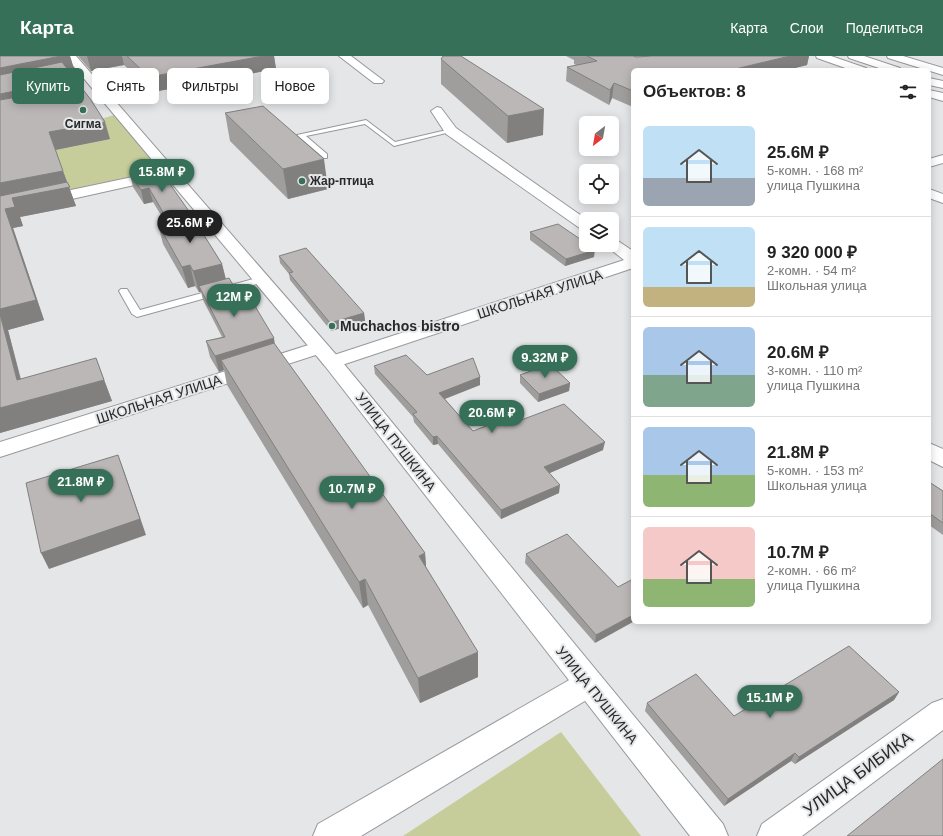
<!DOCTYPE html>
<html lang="ru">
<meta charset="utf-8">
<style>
:root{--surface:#fff;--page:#f6f6f6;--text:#222;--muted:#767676;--line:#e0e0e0;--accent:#367058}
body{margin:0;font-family:Arial,sans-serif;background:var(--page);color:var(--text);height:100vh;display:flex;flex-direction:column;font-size:15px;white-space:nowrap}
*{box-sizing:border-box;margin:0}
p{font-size:13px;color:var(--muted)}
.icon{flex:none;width:22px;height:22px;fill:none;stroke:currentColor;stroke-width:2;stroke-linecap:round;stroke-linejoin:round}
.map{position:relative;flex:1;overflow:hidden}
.panel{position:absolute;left:631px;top:12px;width:300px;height:556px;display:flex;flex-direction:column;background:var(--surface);border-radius:6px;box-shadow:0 2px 10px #0003}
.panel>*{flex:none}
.top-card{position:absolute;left:12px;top:12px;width:380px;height:36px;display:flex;gap:8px}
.needle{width:26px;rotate:211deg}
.tools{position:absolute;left:579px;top:60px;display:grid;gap:8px}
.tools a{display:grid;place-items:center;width:40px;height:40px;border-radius:6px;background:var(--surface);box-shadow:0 2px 10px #0003;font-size:20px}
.price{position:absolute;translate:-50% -34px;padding:0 9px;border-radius:14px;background:var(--accent);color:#fff;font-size:13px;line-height:26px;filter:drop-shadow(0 1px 2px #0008)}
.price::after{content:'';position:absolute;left:50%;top:24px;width:12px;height:9px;margin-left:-6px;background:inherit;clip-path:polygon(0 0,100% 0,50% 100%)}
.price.on{background:#222;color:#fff}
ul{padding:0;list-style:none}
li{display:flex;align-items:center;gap:12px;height:100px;padding:0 12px}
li+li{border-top:1px solid var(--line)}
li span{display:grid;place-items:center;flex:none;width:112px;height:80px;border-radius:6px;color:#555}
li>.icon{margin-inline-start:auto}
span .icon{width:48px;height:48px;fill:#fffc;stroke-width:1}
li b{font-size:17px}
h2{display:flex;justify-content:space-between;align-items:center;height:48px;padding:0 12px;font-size:17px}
.pill{padding:0 14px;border-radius:6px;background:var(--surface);box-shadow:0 2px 10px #0003;font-size:14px;line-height:36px}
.pill.on{background:var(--accent);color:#fff}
header{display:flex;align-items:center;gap:24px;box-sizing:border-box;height:56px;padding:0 20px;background:var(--accent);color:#fff}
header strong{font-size:19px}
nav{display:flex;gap:22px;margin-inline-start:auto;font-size:14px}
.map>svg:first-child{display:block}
.green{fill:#c7cc9b}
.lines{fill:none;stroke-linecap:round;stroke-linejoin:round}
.lane-casing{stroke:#97989b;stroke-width:2}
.street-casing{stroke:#97989b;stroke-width:2}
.secondary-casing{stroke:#97989b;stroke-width:2}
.lane{fill:#fff;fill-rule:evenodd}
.street{fill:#fff;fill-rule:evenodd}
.secondary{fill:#fff;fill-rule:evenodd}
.wall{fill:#a09d9d}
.shaded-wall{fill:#82807f}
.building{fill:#bab7b6;stroke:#82807f}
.poi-dot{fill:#367058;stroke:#e5e6e8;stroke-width:1.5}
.labels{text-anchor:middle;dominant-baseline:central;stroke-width:4;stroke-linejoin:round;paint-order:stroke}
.far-poi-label{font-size:12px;font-weight:bold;fill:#28292a;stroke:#e5e6e8}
.street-label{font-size:14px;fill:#28292a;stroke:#e5e6e8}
.poi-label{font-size:14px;font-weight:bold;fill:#28292a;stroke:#e5e6e8;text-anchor:start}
.near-street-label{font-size:17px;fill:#28292a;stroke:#e5e6e8}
</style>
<header>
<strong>Карта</strong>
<nav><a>Карта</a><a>Слои</a><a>Поделиться</a></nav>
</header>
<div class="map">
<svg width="943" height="780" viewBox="0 0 943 780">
<rect width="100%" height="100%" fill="#e5e6e8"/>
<g class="green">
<polygon points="114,59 166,117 55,141 0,123 53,91 65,92 110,83 101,63"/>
<polygon points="561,676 641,780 403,780"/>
</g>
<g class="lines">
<g class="lane-casing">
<g id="lane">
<polygon points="84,13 86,14 86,16 56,23 53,21"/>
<polygon points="366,64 395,86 451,73 454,75 394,90 365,68 306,80 327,98 327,102 324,102 297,79"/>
<polygon points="261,221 264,222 264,226 137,261 132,258 119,235 121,233 127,233 140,254"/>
</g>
</g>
<g class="street-casing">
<g id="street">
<polygon points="339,0 351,0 384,25 382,27 374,27"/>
<polygon points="848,0 864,0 900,12 901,14 885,14 849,2"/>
<polygon points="929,22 943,25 943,32 929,29"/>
<polygon points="437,51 441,52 456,72 586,163 586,175 581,173 446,78 431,55"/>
<polygon points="943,99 943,107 929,111 929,103"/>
<polygon points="161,115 166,116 168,119 166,122 0,159 0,149"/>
<polygon points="929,133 943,138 943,147 929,142"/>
<polygon points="612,183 618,185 633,195 633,212 339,310 332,312 325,310 322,306 325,302 624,204 605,189 612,189"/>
<polygon points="318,286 325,288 328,292 325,296 0,401 0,386"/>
<polygon points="929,387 943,393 943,411 929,404"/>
<polygon points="588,615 598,619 602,628 598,637 361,780 313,780 318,768 578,619"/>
<polygon points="943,643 943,674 802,780 757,780 762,768 932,647"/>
</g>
</g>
<g class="secondary-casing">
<g id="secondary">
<polygon points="65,0 76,0 339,302 723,768 728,780 690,780 325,310"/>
<polygon points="816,0 831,0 866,12 867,14 851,14 817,2"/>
<polygon points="887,0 903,0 943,12 943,19 888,2"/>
<polygon points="929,34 943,37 943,45 929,41"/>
</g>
</g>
<use href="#lane" class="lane"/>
<use href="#street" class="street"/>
<use href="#secondary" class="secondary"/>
</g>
<g class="wall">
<polygon points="0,0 70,0 74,13 69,15 110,83 55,94 76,150 20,161 23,170 13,172 44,264 8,274 21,323 104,324 112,345 0,377"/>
<polygon points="78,0 274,0 276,13 153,36 124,9 91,15"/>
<polygon points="566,0 809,0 807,9 787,14 633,14 633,51 612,42 609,49 566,25 567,11 576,9 574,8 574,4"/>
<polygon points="441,3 543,79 507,87 441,28"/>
<polygon points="225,57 328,133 288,143 230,85"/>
<polygon points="130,118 193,161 194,163 222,208 226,223 241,242 425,497 426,511 478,621 420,647 368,549 363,552 227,329 224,314 219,316 210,301 206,285 222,281 203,244 201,236 199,236 195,230 188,232 163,188 158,168 165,166 153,146 144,148 133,131"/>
<polygon points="530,176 594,201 565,210 530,184"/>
<polygon points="279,200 364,257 365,265 331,275 290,224 289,218 280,207"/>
<polygon points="374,310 427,319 480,321 480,329 445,343 473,375 505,370 603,394 549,417 559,437 501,463 438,388 433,389 414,366 413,361 375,318"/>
<polygon points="520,319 570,327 569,335 538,346 520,327"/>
<polygon points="929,426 943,435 943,479 929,469"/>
<polygon points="526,498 618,531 595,587 525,507"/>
<polygon points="899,636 894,644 795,708 791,705 724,750 645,655 647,647 734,660"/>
</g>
<g class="shaded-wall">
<polygon points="61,0 70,0 74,13 0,29 0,12"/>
<polygon points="87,0 122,0 124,9 91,15"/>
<polygon points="263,0 274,0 276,13 153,36 149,21"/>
<polygon points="790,0 809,0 807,9 787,14 731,14"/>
<polygon points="614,27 612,42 609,49 610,34"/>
<polygon points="25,33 31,50 0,55 0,38"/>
<polygon points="544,53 543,79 507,87 508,60"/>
<polygon points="105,66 110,83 55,94 49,76"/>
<polygon points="324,103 328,133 288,143 283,113"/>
<polygon points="63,115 76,150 20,161 23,170 13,172 44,264 8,274 26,345 96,302 112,345 0,377 0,352 17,324 0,258 0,127"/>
<polygon points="149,132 153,146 144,148 141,134"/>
<polygon points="595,194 594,201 565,210 566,203"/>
<polygon points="222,208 227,229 199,230 201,236 199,236 193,215"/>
<polygon points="190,209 195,230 188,232 182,211"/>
<polygon points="364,257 365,265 331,275 330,267"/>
<polygon points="274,282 276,297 221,304 224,314 219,316 215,300"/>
<polygon points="480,321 480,329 439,345 439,337"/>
<polygon points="570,327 569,335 538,346 539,338"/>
<polygon points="437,380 438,388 433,389 433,381"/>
<polygon points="605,386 603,394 543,420 544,411"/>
<polygon points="118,399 124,415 146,479 49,513 41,497"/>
<polygon points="560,429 559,437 501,463 501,454"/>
<polygon points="425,497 427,523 419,500"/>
<polygon points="365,523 368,549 363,552 359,526"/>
<polygon points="633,559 633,566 595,587 596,579"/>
<polygon points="478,596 478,621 420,647 418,622"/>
<polygon points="899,636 894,644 795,708 799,701"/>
<polygon points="795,697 791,705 724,750 728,743"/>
</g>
<g class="building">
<polygon points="0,0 61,0 0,12"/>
<polygon points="127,0 263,0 149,21"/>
<polygon points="443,0 461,0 544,53 508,60 441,3"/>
<polygon points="587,0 633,0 636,1 652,0 790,0 731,14 633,14 633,35 614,27 610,34 567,11 597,5"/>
<polygon points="62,6 91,44 105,66 49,76 63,115 0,127 0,44 28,39 29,36 25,33 0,38 0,19"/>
<polygon points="263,50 324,103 283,113 225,57"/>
<polygon points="158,111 193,161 192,160 168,165 149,132 141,134 130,118"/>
<polygon points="67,126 70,131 12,142 15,151 5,153 36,244 0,253 0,140"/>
<polygon points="192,160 222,208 193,215 190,209 182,211 158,168"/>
<polygon points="558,168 586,187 586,189 588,189 595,194 566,203 530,176"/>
<polygon points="306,192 364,257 330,267 289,217 293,216 279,200"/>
<polygon points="229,222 241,242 249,240 274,282 215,300 206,285 225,281 199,230"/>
<polygon points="0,258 17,324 96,302 104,324 0,352"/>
<polygon points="274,287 425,497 419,500 478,596 418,622 365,523 359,526 221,304"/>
<polygon points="406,299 427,319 473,302 480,321 439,337 473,375 499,365 505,370 564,348 605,386 544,411 560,429 501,454 437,380 433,381 413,358 417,356 374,310"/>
<polygon points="550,308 570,327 539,338 520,319"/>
<polygon points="118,399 140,463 41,497 26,427"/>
<polygon points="929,426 943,435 943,467 929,457"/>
<polygon points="567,478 618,531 633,523 633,559 596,579 526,498"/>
<polygon points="849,590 899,636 799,701 795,697 728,743 647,647 696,618 734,660"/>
<polygon points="943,703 943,780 847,780"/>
</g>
<g class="poi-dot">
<circle cx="83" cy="54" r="4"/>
<circle cx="302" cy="125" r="4"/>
<circle cx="332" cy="270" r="4"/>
</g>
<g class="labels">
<g class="far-poi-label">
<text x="83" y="68">Сигма</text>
<text x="310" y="125" text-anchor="start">Жар-птица</text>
</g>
<g class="street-label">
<text transform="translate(540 238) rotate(-18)">ШКОЛЬНАЯ УЛИЦА</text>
<text transform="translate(159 343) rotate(-18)">ШКОЛЬНАЯ УЛИЦА</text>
<text transform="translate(396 386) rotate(52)">УЛИЦА ПУШКИНА</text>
<text transform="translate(597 639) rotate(51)">УЛИЦА ПУШКИНА</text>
</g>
<g class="poi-label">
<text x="340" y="270">Muchachos bistro</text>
</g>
<g class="near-street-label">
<text transform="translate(858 718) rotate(-36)">УЛИЦА БИБИКА</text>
</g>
</g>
</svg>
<div class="tools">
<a><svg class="needle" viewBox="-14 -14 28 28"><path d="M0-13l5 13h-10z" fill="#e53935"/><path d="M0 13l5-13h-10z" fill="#767676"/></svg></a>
<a><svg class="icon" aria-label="locate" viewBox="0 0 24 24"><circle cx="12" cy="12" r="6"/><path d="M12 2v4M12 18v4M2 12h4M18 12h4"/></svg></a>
<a><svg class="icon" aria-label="layers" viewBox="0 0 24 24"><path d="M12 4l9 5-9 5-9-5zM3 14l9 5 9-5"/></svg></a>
</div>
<b class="price" style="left:162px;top:137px">15.8M ₽</b>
<b class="price on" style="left:190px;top:188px">25.6M ₽</b>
<b class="price" style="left:234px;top:262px">12M ₽</b>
<b class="price" style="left:545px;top:323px">9.32M ₽</b>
<b class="price" style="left:492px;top:378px">20.6M ₽</b>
<b class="price" style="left:81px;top:447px">21.8M ₽</b>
<b class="price" style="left:352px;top:454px">10.7M ₽</b>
<b class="price" style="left:770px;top:663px">15.1M ₽</b>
<div class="top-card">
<a class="pill on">Купить</a>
<a class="pill">Снять</a>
<a class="pill">Фильтры</a>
<a class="pill">Новое</a>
</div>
<section class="panel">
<h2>Объектов: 8<svg class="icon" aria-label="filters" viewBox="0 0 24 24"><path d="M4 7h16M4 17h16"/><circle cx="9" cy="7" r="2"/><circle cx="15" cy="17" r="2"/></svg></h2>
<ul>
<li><span style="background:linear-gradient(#bfe0f5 65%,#9aa5b1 0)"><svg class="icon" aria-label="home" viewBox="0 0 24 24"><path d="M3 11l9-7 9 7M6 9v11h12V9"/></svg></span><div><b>25.6M ₽</b><p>5-комн. · 168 m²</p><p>улица Пушкина</p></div></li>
<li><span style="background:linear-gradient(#bfe0f5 75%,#c2b280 0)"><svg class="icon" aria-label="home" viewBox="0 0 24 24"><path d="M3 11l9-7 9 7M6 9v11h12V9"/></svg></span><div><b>9 320 000 ₽</b><p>2-комн. · 54 m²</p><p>Школьная улица</p></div></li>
<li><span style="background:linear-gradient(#a9c7e8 60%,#7fa58c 0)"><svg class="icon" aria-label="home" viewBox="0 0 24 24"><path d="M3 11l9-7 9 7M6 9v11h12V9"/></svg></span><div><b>20.6M ₽</b><p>3-комн. · 110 m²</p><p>улица Пушкина</p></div></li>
<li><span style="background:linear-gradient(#a9c7e8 60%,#8fb573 0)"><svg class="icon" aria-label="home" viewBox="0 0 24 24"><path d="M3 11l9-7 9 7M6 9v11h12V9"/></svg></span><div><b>21.8M ₽</b><p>5-комн. · 153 m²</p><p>Школьная улица</p></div></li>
<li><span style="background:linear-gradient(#f6c9c9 65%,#8fb573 0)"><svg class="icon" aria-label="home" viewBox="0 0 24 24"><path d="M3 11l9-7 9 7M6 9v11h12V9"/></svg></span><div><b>10.7M ₽</b><p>2-комн. · 66 m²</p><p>улица Пушкина</p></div></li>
</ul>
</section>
</div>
